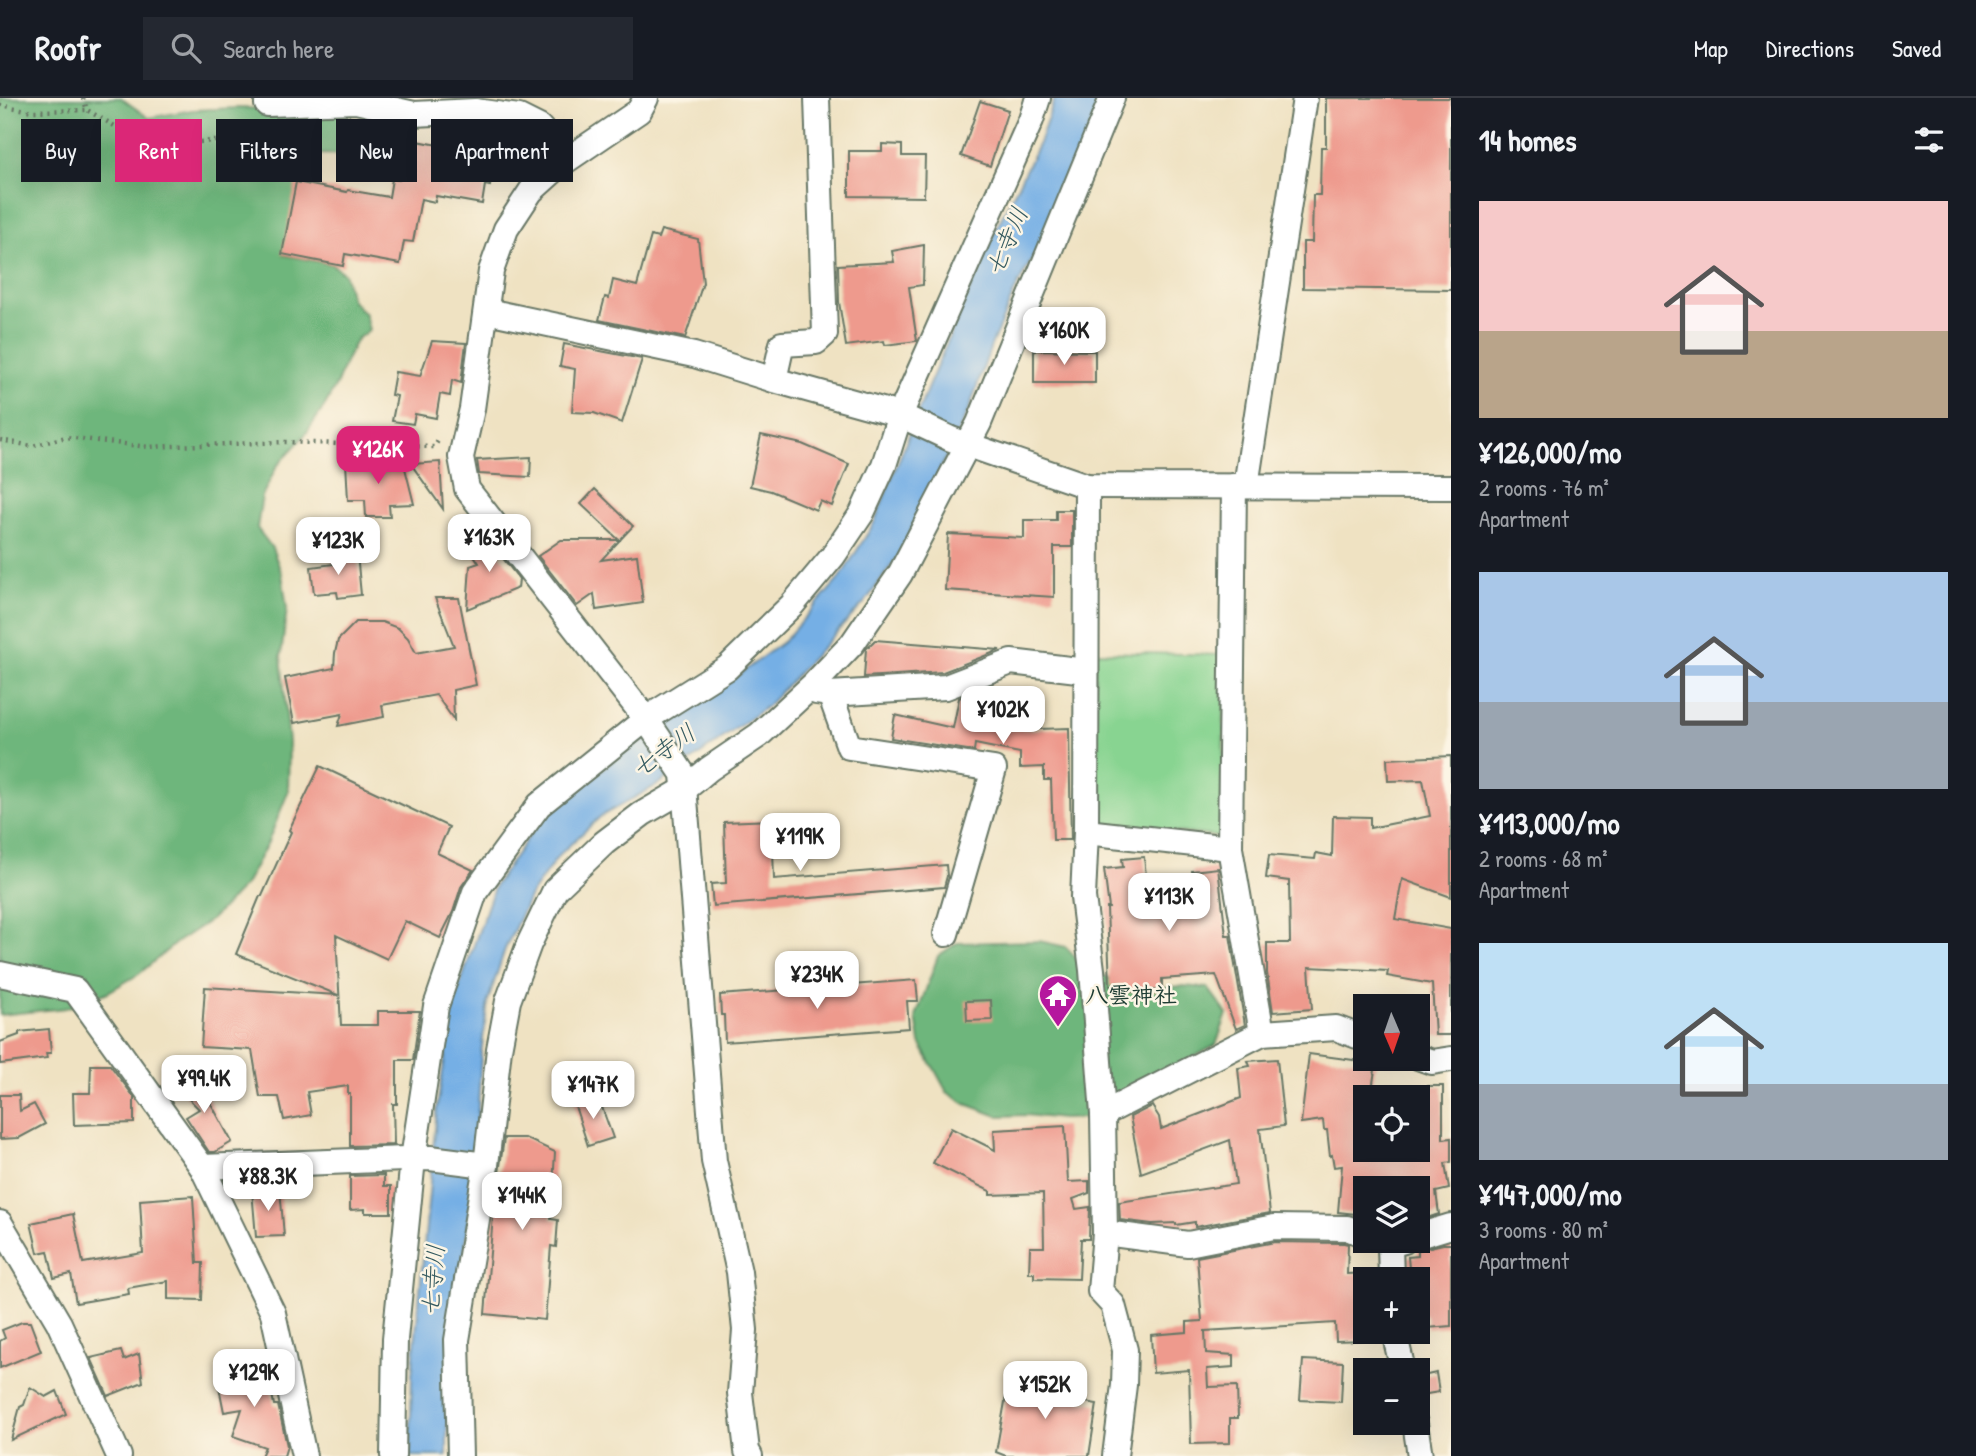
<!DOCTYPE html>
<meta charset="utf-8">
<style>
:root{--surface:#171b24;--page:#242831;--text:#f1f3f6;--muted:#9ea1a6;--line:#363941;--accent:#db2777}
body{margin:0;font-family:"Patrick Hand","Klee One",sans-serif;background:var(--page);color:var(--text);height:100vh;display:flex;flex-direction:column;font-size:26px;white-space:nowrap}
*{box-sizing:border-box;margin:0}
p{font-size:23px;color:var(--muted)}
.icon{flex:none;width:38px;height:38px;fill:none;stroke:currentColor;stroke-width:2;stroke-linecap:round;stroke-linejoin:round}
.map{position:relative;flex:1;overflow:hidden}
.side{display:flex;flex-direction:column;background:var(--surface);width:525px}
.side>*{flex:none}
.top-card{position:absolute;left:21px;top:21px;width:665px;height:63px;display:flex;gap:14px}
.needle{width:46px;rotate:178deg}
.buttons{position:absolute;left:1353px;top:896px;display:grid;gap:14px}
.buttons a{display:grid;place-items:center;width:77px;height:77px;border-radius:0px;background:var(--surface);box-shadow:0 7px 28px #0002;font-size:35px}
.price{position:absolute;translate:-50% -60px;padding:0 16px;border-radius:14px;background:#fff;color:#222;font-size:23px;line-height:46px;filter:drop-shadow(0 2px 4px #0008)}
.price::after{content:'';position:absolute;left:50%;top:42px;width:21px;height:16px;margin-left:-10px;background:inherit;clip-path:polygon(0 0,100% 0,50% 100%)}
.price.active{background:var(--accent);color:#fff}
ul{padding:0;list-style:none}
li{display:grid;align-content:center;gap:14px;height:371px;padding:0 28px}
li span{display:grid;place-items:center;height:217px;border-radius:0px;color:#555}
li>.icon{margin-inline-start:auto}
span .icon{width:126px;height:126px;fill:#fffc;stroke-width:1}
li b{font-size:30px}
h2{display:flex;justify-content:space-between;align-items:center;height:84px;padding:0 28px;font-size:30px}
.tag{padding:0 24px;border-radius:0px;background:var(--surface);box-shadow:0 7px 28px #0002;font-size:24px;line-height:63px}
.tag.active{background:var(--accent);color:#fff}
header{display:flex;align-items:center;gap:42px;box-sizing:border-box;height:98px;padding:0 35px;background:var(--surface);border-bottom:2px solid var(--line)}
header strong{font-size:33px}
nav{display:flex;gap:38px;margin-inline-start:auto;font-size:24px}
.search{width:490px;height:63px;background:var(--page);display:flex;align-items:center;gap:18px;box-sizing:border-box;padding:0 24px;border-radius:0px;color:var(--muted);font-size:26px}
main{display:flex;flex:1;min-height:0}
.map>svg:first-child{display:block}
.green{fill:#88d491;stroke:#548862;stroke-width:2}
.forest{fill:#6eb67b;stroke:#467a58;stroke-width:2}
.water{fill:#75afe5;stroke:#4a768c;stroke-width:2}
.building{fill:#ee9a8d}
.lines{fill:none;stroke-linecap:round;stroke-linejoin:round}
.minor-casing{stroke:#687766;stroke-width:28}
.path{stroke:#687766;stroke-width:4.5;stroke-dasharray:2 5;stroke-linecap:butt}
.minor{stroke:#fff;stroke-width:24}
.labels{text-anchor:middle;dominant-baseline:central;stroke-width:5;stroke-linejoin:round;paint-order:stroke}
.poi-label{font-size:23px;font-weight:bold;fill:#1f3d34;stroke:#fcf5e5;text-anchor:start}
.water-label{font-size:24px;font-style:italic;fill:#345a60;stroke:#fcf5e5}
</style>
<header>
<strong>Roofr</strong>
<div class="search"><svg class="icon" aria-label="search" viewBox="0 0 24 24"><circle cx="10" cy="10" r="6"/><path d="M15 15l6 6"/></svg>Search here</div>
<nav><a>Map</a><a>Directions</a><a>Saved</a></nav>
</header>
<main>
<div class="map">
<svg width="1451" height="1358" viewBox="0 0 1451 1358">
<rect width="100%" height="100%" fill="#fcf5e5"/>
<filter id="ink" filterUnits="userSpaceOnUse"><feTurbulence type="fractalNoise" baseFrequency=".0143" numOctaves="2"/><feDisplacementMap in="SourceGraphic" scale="14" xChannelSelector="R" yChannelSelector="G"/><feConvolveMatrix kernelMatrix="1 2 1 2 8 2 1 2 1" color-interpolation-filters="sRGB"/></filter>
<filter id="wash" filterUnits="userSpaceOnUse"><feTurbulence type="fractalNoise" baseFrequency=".00686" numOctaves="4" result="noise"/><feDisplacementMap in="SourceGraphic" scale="28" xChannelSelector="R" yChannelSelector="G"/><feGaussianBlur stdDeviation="1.57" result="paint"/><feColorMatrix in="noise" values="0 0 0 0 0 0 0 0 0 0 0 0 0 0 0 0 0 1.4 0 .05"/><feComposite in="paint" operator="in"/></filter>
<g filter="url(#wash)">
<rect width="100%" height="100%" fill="#efe2c2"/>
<polygon class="green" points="1095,554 1225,557 1222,739 1095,725"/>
<g class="forest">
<polygon points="0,0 121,0 149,20 192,12 238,10 324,12 360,23 376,38 382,57 305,56 284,157 331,166 344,175 351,201 365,216 369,232 357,241 346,262 337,285 324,309 305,337 277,368 262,398 257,430 272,450 282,476 287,510 281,558 289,644 288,694 268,744 245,787 212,821 177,844 139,876 108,894 66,910 0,917"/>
<polygon points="1039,843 1066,849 1079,863 1112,882 1157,890 1183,888 1208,890 1227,916 1216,947 1121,998 1083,1020 1063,1021 1026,1017 998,1018 966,1006 947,994 920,945 916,919 938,858 957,845"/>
</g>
<polygon class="water" points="1055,0 1101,0 1048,133 1017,188 992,245 969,311 899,457 865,504 767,608 659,686 601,718 559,757 530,797 505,851 488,903 481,955 474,1083 447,1285 447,1358 410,1358 412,1278 437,1010 454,904 495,787 544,717 635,645 725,587 784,543 840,480 874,425 928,289 996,131 1039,45"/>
<g id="blocks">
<g class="building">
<polygon points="1326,0 1451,0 1451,192 1303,190 1303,144 1312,144 1313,97 1320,97 1321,49 1326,49"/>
<polygon points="980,3 1008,12 990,68 961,58"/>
<polygon points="456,40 497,47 490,88 485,87 482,106 436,98 435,104 421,101 413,144 404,143 400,166 345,156 343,168 282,156 296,84 347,94 348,92 389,99 392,81 399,82 407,41 454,50"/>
<polygon points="882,46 902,47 902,58 925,58 924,99 849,98 849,53 882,53"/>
<polygon points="661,132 698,141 703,185 685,240 599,222 605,199 609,200 613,182 637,188 651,138 658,140"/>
<polygon points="924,147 923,187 909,189 917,243 885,247 884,243 846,248 839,204 838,167 894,164 892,153"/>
<polygon points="432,243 466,245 461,285 452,282 450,298 440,296 436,320 415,316 413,326 392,323 397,298 391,297 395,274 420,278"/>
<polygon points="564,246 642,261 622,325 594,315 572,314 575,271 560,268"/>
<polygon points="1034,252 1095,253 1095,285 1034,285"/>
<polygon points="761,337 802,346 849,366 832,408 820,403 816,412 771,393 750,388"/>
<polygon points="531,359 530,379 479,376 477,362"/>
<polygon points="393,362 393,367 404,366 414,406 389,407 390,419 366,419 365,402 348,402 346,364"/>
<polygon points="440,364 443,411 411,366"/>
<polygon points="595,391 633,428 601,462 637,457 643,505 596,512 594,496 577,508 538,458 561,442 619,442 581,406"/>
<polygon points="1056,412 1072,412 1072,449 1054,449 1054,499 945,492 948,436 1024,440 1024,422 1056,422"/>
<polygon points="487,440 519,481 518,490 467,511 470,468 479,465 468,448 478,441"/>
<polygon points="357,456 361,497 338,500 337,494 314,496 311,469 334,466 333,459"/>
<polygon points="435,500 459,500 476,587 453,592 454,622 436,597 382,607 384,619 338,628 342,616 294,625 285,580 334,570 335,555 338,542 356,524 382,524 398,530 408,540 416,555 454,548"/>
<polygon points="875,542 1000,552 943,574 864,579 866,551"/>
<polygon points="970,596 1013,604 1008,632 1069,630 1071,742 1053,742 1051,682 1044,682 1044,669 1020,670 1020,655 975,646 974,653 891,640 895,617 953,630 959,600"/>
<polygon points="1451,658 1451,799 1402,781 1395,821 1451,831 1451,937 1435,937 1432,886 1387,878 1388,873 1309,869 1312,911 1273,914 1267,875 1267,845 1290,845 1289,783 1266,780 1269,757 1315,761 1316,755 1332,758 1333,718 1370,719 1370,730 1430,718 1423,682 1388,683 1387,661"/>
<polygon points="320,668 449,729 437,755 473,772 461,789 453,814 440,840 405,823 387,861 336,837 341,927 378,927 378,913 420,913 413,962 397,962 397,1006 393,1006 394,1047 350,1048 350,996 348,996 348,988 307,994 311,1017 284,1022 279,999 260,999 252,952 201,949 205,889 338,897 236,856 260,798 262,798 291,734 289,732"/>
<polygon points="772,722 774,781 946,767 947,778 944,789 713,808 711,786 726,785 724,724"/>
<polygon points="1144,759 1147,787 1193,786 1192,773 1218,770 1226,837 1230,837 1245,927 1236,931 1216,877 1162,881 1162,892 1125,894 1124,887 1110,888 1107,810 1109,810 1104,771 1123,769 1122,761"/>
<polygon points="916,882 918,903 907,903 909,930 725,944 724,917 721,917 720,897"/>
<polygon points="991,902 992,922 967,923 966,903"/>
<polygon points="49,931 51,955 46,955 47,960 0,966 0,944 19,937 19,934"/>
<polygon points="1309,956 1376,965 1371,999 1365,998 1365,1052 1418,1052 1418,988 1443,988 1443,1041 1451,1040 1451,1064 1445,1065 1449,1091 1436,1094 1439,1116 1418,1123 1418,1090 1365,1090 1365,1117 1338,1114 1342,1068 1334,1069 1332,1057 1330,1058 1327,1032 1324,1032 1323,1022 1301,1025"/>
<polygon points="1277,961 1284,1028 1260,1031 1270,1115 1195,1129 1195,1124 1176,1127 1176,1125 1152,1126 1120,1122 1119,1104 1236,1086 1230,1042 1141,1075 1130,1019 1152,1008 1159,1019 1161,1031 1241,1000 1238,970 1250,968 1248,963"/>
<polygon points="91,967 110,967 134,999 134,1025 74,1027 73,995 90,995"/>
<polygon points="192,971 232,1044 215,1054 209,1054 186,1019 199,1011 175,987"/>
<polygon points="0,997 19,997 20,1013 34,1006 45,1026 19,1040 0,1041"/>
<polygon points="598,998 613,1040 588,1048 574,1005"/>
<polygon points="1065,1028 1068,1084 1089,1083 1089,1095 1073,1101 1076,1111 1090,1109 1089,1141 1081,1141 1079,1181 1034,1180 1034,1175 1029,1175 1030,1149 1044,1149 1043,1095 990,1097 990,1093 933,1065 951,1030 995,1052 994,1032"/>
<polygon points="504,1040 525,1040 555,1054 551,1121 558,1122 556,1149 551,1148 545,1222 485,1216 493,1118"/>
<polygon points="384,1077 384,1088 391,1088 391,1115 365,1115 365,1111 350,1112 350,1078"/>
<polygon points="280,1090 284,1138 256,1139 252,1092"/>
<polygon points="193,1098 197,1165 203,1165 202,1202 168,1201 168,1183 128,1190 129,1196 76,1205 71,1176 54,1180 48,1153 38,1155 31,1125 73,1116 83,1165 143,1155 140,1102"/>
<polygon points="1275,1144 1344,1145 1348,1146 1347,1176 1365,1175 1365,1242 1336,1243 1335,1225 1205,1233 1206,1255 1234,1257 1234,1269 1207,1271 1208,1289 1237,1288 1238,1320 1230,1320 1230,1345 1191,1346 1189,1272 1153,1275 1151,1237 1187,1234 1187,1224 1202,1223 1197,1159"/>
<polygon points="1443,1146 1451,1146 1451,1228 1427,1230 1426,1217 1418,1218 1418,1181 1410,1181 1408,1159 1418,1158 1418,1152"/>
<polygon points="22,1224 30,1224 41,1253 0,1270 0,1243 5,1240 2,1232"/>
<polygon points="121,1253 124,1262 139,1256 143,1284 108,1298 91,1260"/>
<polygon points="1303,1262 1343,1264 1341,1304 1300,1302"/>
<polygon points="257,1263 261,1281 269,1280 274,1307 278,1307 287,1348 284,1358 261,1358 265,1349 233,1338 242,1311 224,1314 217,1279 240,1275 239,1267"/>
<polygon points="1436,1275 1439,1294 1421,1297 1418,1279"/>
<polygon points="1010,1276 1038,1281 1037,1286 1081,1293 1079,1303 1097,1306 1089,1358 1006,1358 996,1354"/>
<polygon points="30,1289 46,1299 57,1293 66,1316 11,1342 20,1309 24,1307"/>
</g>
</g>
</g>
<g filter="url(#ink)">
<use href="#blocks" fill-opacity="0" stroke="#687766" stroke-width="2"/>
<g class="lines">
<g class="minor-casing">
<g id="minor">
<polyline points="646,0 639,13 561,66 531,93 506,131 491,173 472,311 461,359 467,391 646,621 683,676 714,1063 739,1174 745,1232 740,1295 747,1353 750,1358"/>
<polyline points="267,6 356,3 414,16 475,13 519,19 539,29 553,44 561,66"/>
<polyline points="487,213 694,257 774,282 900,317 951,341 1087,388 1451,389"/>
<polyline points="774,282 782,246 816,244 825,236 817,0"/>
<polyline points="1087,388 1086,734 1083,799 1092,872 1103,1016 1105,1135 1100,1193 1113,1207 1125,1252 1124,1287 1115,1358"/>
<polyline points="1234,388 1230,750 1262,935"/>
<polyline points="1246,388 1305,0"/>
<polyline points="816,594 830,596 946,589 1011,564 1086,573"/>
<polyline points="830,596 849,649 994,671 946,836"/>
<polyline points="1086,734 1230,750"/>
<polyline points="0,876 75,892 202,1069 273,1215 304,1358"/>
<polyline points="1418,959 1432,964 1451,961"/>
<polyline points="1103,1016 1262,935 1336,930 1365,941"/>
<polyline points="202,1069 430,1060 486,1067"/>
<polyline points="0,1125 59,1225 119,1358"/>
<polyline points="1105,1135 1188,1146 1274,1129 1347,1130 1365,1137"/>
<polyline points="1418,1138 1451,1128"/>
<polyline points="1391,1181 1390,1147 1404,1143"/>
<polyline points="1394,1234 1403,1272"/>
<polyline points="1415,1325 1420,1358"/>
<polyline points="393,1358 395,1241 413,1061 436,908 475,794 539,707 646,621 727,570 792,507 833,458 862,415 884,367 900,317 1031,22 1038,0"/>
<polyline points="460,1358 457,1242 486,1067 499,951 508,903 529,846 555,792 604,745 642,716 685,691 709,671 759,637 814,586 852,546 900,476 979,325 1112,0"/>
</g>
</g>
<g class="path">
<polyline points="83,0 87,12 125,34 172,46 228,42 267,30"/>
<polyline points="0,7 32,13 87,12"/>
<polyline points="0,342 32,348 66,339 148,349 285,344 434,349 438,343"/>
</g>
<use href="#minor" class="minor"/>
</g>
</g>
<defs>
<g id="temple-pin" transform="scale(2.0125)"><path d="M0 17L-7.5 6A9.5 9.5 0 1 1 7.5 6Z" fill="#b5179e" stroke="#fcf5e5"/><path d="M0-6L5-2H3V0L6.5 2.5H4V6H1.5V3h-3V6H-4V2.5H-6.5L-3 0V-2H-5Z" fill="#fff"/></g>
</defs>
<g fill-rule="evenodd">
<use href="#temple-pin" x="1058" y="896"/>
</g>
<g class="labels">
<g class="poi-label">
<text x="1085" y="896">八雲神社</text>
</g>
<g class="water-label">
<text transform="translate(1006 143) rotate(-67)">七寺川</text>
<text transform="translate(663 652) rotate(-36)">七寺川</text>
<text transform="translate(432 1182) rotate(-85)">七寺川</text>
</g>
</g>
</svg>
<div class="buttons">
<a><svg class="needle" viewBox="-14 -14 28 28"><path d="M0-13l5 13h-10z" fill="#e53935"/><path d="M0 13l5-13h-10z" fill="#9ea1a6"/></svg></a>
<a><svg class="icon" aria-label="locate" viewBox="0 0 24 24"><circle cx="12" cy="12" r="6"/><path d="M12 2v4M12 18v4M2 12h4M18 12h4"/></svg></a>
<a><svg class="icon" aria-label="layers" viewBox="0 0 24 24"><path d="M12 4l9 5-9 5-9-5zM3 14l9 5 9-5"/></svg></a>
<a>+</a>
<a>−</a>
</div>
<b class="price" style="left:1064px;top:269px">¥160K</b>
<b class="price active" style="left:378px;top:388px">¥126K</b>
<b class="price" style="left:489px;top:476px">¥163K</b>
<b class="price" style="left:338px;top:479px">¥123K</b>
<b class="price" style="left:1003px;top:648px">¥102K</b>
<b class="price" style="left:800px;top:775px">¥119K</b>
<b class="price" style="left:1169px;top:835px">¥113K</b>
<b class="price" style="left:817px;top:913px">¥234K</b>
<b class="price" style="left:204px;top:1017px">¥99.4K</b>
<b class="price" style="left:593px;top:1023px">¥147K</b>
<b class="price" style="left:268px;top:1115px">¥88.3K</b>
<b class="price" style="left:522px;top:1134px">¥144K</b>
<b class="price" style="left:254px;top:1311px">¥129K</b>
<b class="price" style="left:1045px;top:1323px">¥152K</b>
<div class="top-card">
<a class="tag">Buy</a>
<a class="tag active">Rent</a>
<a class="tag">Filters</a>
<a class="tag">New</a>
<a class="tag">Apartment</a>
</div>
</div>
<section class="side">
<h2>14 homes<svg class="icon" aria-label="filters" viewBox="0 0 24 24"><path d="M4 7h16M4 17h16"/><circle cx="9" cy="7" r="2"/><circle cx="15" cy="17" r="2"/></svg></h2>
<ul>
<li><span style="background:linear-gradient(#f6c9c9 60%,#b9a48a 0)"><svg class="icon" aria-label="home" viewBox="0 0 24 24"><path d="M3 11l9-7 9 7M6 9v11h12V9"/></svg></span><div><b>¥126,000/mo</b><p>2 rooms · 76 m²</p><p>Apartment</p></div></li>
<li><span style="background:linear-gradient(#a9c7e8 60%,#9aa5b1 0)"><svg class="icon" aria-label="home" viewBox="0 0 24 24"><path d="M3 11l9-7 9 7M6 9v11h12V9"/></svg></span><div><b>¥113,000/mo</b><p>2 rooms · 68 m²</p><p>Apartment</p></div></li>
<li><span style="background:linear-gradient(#bfe0f5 65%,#9aa5b1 0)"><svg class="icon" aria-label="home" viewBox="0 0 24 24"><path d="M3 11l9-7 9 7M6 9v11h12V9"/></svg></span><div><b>¥147,000/mo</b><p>3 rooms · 80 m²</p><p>Apartment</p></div></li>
</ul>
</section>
</main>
